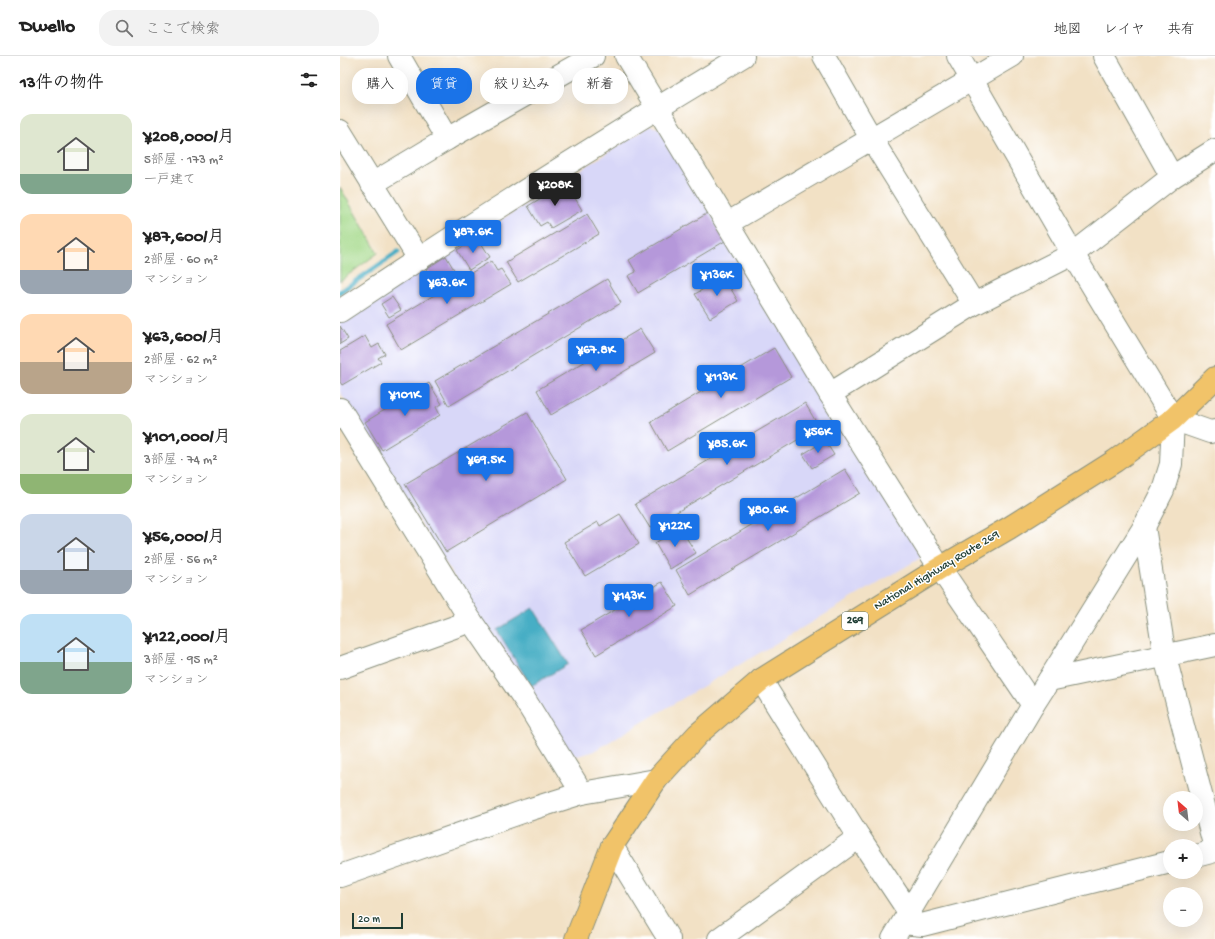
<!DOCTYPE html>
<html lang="ja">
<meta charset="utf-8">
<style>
:root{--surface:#fff;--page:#f2f2f2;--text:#222;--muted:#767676;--line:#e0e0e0;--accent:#1a73e8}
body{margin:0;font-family:"Gochi Hand","Klee One",sans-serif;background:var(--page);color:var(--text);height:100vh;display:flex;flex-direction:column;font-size:15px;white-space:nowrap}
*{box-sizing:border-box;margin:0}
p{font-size:13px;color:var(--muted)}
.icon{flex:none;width:22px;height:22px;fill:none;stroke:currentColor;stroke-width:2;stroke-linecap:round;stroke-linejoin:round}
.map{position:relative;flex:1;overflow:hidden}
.panel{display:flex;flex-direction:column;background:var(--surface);width:340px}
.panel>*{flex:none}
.top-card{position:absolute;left:12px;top:12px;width:380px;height:36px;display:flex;gap:8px}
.needle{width:26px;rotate:332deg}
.tools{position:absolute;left:823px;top:735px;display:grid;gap:8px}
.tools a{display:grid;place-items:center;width:40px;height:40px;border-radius:50%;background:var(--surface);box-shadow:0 4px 16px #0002;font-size:20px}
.scale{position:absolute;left:12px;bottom:10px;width:51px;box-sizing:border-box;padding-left:4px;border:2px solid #1f3d34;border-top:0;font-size:11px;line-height:14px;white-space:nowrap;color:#1f3d34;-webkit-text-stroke:3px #fff;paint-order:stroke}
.price{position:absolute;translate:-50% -34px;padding:0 9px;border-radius:4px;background:var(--accent);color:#fff;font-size:13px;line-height:26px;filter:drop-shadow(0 1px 2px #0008)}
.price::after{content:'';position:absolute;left:50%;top:24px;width:12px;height:9px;margin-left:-6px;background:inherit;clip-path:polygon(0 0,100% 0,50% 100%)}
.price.selected{background:#222;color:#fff}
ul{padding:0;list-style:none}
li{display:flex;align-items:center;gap:12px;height:100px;padding:0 20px}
li span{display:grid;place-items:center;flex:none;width:112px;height:80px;border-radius:12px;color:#555}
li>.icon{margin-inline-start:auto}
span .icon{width:48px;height:48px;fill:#fffc;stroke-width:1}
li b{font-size:17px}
h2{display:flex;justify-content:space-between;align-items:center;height:48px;padding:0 20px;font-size:17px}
.tag{padding:0 14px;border-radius:16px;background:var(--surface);box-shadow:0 4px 16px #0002;font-size:14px;line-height:36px}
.tag.selected{background:var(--accent);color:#fff}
header{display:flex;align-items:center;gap:24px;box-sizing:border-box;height:56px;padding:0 20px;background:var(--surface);border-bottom:1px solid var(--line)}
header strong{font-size:19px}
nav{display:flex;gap:22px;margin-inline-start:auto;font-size:14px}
.search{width:280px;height:36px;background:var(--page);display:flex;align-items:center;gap:10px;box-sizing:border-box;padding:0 14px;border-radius:16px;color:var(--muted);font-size:15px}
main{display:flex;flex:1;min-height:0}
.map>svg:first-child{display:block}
.built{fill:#d8d7f8}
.green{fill:#a4d98a;stroke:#628b5f}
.water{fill:#46aec5;stroke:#32767c}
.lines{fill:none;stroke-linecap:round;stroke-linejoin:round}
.stream{stroke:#46aec5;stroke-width:5}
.building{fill:#b598da}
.minor-casing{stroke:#888f7c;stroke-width:24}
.highway-casing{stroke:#888f7c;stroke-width:24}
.minor{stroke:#fff;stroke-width:22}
.highway{stroke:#f1c369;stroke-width:22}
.labels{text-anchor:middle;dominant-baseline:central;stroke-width:3;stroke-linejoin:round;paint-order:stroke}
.shield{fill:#fff;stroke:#627771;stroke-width:1}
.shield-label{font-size:11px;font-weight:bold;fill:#1f3d34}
.street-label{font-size:12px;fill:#1f3d34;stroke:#fff}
</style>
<header>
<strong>Dwello</strong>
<div class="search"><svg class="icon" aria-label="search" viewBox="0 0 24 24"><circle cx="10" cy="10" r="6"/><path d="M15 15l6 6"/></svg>ここで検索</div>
<nav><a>地図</a><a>レイヤ</a><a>共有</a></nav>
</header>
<main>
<section class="panel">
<h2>13件の物件<svg class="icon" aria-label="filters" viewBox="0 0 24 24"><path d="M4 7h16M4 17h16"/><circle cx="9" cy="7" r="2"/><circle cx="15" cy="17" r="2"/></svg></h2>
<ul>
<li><span style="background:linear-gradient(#dfe7d0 75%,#7fa58c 0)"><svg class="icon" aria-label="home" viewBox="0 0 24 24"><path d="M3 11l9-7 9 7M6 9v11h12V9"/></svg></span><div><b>¥208,000/月</b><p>5部屋 · 173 m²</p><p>一戸建て</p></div></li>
<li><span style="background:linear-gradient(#ffd9b3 70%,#9aa5b1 0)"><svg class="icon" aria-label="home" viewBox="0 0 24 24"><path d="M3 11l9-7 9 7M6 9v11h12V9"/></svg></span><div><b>¥87,600/月</b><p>2部屋 · 60 m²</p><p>マンション</p></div></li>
<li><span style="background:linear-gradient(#ffd9b3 60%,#b9a48a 0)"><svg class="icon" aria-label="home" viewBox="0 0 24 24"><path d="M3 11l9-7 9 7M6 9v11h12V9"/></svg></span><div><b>¥63,600/月</b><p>2部屋 · 62 m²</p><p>マンション</p></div></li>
<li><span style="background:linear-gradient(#dfe7d0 75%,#8fb573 0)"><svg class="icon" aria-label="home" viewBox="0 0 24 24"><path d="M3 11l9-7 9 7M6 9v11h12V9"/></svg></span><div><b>¥101,000/月</b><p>3部屋 · 74 m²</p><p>マンション</p></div></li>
<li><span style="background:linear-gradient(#c9d6e8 70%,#9aa5b1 0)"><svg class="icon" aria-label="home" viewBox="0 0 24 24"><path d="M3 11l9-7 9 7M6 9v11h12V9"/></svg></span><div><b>¥56,000/月</b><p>2部屋 · 56 m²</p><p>マンション</p></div></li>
<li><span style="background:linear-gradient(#bfe0f5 60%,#7fa58c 0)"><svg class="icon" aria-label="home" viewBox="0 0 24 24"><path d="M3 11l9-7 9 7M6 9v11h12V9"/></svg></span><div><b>¥122,000/月</b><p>3部屋 · 95 m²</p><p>マンション</p></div></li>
</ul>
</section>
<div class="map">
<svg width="875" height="883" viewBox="0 0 875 883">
<rect width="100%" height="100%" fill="#fff"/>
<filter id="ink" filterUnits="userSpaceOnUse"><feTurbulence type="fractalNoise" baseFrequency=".025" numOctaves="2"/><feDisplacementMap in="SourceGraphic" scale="8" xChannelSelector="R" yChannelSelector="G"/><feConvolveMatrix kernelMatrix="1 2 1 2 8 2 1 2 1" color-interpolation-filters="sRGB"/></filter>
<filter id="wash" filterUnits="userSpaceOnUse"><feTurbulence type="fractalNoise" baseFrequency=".012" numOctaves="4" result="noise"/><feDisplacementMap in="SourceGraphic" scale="16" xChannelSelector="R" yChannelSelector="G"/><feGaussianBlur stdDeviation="0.9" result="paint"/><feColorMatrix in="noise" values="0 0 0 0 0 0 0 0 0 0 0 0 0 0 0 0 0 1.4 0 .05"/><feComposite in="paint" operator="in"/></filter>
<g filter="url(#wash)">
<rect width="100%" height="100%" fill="#f2e1c5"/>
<polygon class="built" points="310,70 319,72 582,501 252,696 237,700 221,694 0,336 0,265"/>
<polygon class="green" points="0,131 38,197 0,225"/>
<polygon class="water" points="193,552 228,608 191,630 157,574"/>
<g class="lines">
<polyline class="stream" points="0,236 58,196"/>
</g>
<g id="blocks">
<g class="building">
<polygon points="226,127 242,154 211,172 207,166 200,170 188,150"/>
<polygon points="368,157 385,185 298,237 288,220 296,216 289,204"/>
<polygon points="247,158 259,178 178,226 166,206"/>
<polygon points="138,182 150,201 129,214 117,194"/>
<polygon points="106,200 116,217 96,229 86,213"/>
<polygon points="151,205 157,215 161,213 171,228 61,294 46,268"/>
<polygon points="384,221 398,245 370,262 355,238"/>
<polygon points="267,223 281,247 109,350 95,325"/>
<polygon points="52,241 61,254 49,261 41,248"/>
<polygon points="0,270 8,283 0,288"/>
<polygon points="300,273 315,297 211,359 197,334"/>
<polygon points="25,280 32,292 39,288 45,298 38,302 41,306 2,329 0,326 0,295"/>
<polygon points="434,292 451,321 327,395 311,366"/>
<polygon points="89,327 102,348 96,351 100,359 42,394 25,366"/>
<polygon points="465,347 479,371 310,472 295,448"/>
<polygon points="187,356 227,423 106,496 65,428"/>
<polygon points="485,385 494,399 472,412 463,398"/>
<polygon points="505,413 520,437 350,539 336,514"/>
<polygon points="280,458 299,488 245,520 224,486 258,466 260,470"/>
<polygon points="340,472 356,497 330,513 315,487"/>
<polygon points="322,526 337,550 256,599 241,574"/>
</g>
</g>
</g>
<g filter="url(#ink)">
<use href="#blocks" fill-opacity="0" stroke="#888f7c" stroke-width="1"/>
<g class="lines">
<g class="minor-casing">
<g id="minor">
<polyline points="59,0 107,83"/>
<polyline points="286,0 490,338 600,512 693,649"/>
<polyline points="484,0 531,82 634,248"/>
<polyline points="618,0 733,198 833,363 870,376 875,375"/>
<polyline points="764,0 832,121"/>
<polyline points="0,75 79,203"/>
<polyline points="32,128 107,83 253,0"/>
<polyline points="388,167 672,0"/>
<path d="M0,255C132,167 267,82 403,0"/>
<polyline points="490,338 634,248 733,198 832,121 875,94"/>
<polyline points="0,353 131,565 185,644 242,737"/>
<polyline points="804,471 825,601 875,792"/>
<polyline points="0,612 131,565"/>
<polyline points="421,624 519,781 569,856"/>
<polyline points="709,624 875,589"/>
<polyline points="272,790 329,883"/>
<polyline points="856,800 875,795"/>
<polyline points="0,820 188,754 242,737 316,724"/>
<polyline points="563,867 582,869 830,806"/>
<polyline points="379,883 519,781"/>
<polyline points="553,883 693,649 709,624 804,471 823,434 831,408 833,363"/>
</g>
</g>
<g class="highway-casing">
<polyline id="highway" points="236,883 272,790 316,724 358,678 421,624 600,512 669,472 775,405 833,363 875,322"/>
</g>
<use href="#minor" class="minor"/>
<use href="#highway" class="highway"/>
</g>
</g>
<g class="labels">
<rect class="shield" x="502" y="556" width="26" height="18" rx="3"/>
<g class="shield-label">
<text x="515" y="565">269</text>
</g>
<g class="street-label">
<text transform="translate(597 515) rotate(-31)">National Highway Route 269</text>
</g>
</g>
</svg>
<div class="tools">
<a><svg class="needle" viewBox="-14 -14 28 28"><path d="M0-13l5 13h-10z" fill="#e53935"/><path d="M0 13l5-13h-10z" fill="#767676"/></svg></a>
<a>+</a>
<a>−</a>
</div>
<div class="scale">20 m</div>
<b class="price selected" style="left:215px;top:151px">¥208K</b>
<b class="price" style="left:133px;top:198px">¥87.6K</b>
<b class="price" style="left:377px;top:241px">¥136K</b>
<b class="price" style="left:107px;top:249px">¥63.6K</b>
<b class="price" style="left:256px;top:316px">¥67.8K</b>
<b class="price" style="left:381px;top:343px">¥113K</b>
<b class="price" style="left:65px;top:361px">¥101K</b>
<b class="price" style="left:478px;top:398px">¥56K</b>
<b class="price" style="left:387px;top:410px">¥85.6K</b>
<b class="price" style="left:146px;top:426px">¥69.5K</b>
<b class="price" style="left:428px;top:476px">¥80.6K</b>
<b class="price" style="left:335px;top:492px">¥122K</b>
<b class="price" style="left:289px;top:562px">¥143K</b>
<div class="top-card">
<a class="tag">購入</a>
<a class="tag selected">賃貸</a>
<a class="tag">絞り込み</a>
<a class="tag">新着</a>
</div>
</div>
</main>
